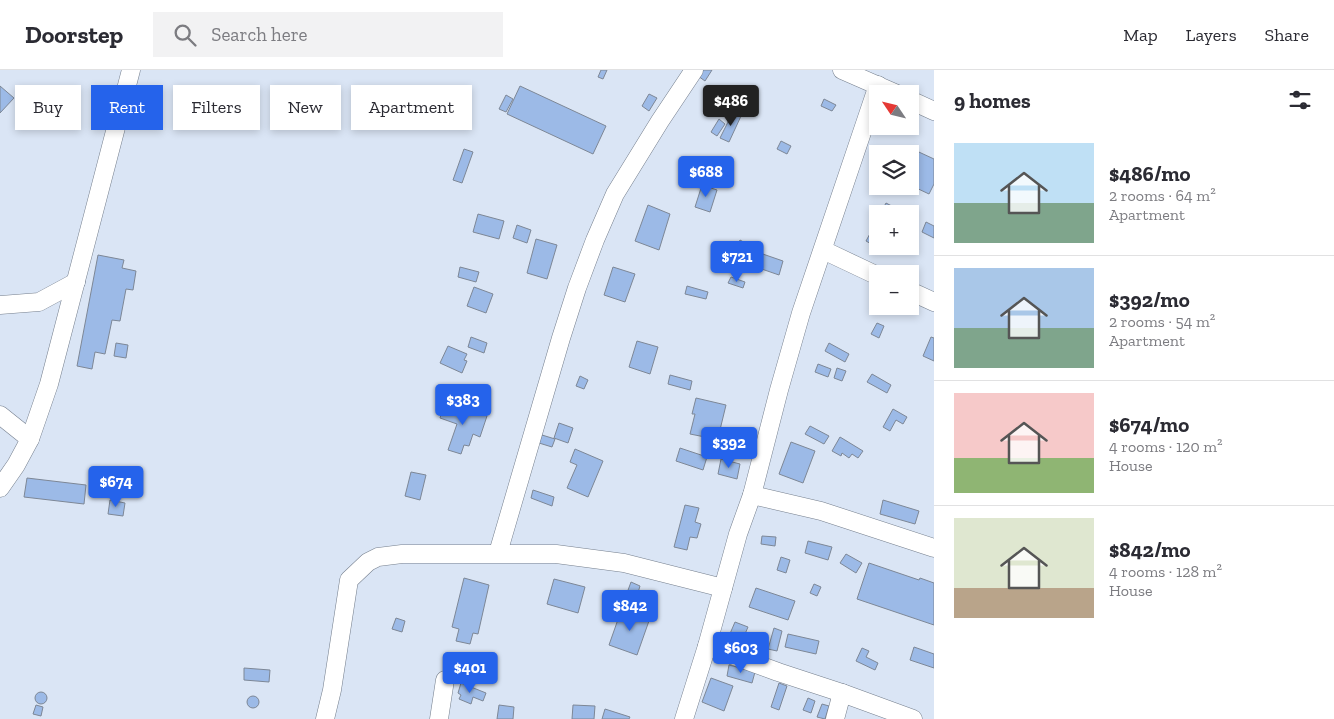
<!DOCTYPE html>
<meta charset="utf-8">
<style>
:root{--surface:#fff;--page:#f2f2f3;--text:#2b2b33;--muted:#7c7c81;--line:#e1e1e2;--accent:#2563eb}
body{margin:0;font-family:"Zilla Slab",serif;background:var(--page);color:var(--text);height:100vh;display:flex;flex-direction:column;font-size:19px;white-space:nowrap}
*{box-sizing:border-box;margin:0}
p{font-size:16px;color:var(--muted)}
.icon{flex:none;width:28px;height:28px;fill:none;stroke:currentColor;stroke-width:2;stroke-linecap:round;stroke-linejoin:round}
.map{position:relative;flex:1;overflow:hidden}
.panel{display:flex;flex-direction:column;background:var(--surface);width:400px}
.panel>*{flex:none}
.guide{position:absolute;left:15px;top:15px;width:475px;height:45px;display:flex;gap:10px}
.needle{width:32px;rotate:305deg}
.buttons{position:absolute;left:869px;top:15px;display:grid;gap:10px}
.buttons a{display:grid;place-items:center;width:50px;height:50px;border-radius:0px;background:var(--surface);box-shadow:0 2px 8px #0003;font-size:25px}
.price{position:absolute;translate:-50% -42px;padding:0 11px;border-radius:5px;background:var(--accent);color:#fff;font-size:16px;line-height:32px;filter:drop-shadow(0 1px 2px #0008)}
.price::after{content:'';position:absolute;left:50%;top:30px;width:15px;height:11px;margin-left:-8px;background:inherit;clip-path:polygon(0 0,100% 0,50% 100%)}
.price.current{background:#222;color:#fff}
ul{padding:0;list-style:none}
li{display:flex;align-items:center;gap:15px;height:125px;padding:0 20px}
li+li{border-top:1px solid var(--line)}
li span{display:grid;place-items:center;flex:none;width:140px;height:100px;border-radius:0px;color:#555}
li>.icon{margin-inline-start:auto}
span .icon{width:60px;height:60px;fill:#fffc;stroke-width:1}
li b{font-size:21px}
h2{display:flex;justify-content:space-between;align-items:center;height:60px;padding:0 20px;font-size:21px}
.pill{padding:0 18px;border-radius:0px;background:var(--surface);box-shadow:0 2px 8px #0003;font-size:18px;line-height:45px}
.pill.current{background:var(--accent);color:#fff}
header{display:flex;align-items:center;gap:30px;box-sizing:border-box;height:70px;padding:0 25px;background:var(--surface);border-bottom:1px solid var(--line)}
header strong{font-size:24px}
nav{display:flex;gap:28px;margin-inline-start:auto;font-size:18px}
.search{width:350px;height:45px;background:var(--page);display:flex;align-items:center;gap:12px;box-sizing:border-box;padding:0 18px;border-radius:0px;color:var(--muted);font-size:19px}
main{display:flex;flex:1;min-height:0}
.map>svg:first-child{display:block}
.building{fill:#9cbae7;stroke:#7d8796}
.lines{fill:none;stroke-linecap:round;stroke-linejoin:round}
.minor-casing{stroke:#757f8d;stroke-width:19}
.minor{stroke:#fff;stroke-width:18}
</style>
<header>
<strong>Doorstep</strong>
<div class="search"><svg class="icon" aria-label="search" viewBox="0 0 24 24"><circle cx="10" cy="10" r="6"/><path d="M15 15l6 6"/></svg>Search here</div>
<nav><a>Map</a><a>Layers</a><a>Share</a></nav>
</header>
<main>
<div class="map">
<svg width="934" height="649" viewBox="0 0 934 649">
<rect width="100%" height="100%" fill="#dae5f5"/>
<g class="building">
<polygon points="601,0 607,0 603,9 598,7"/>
<polygon points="702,0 712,0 705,11 698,6"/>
<polygon points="0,16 14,28 0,43"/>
<polygon points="520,16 606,56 593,84 507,44"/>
<polygon points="649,24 657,28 649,41 642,36"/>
<polygon points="506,25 513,29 506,42 499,39"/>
<polygon points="824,29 836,35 832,41 821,36"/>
<polygon points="733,42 741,46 729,72 720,68"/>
<polygon points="719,49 725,54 717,66 711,62"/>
<polygon points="781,71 791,76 787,84 777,79"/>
<polygon points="908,77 934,89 934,114 929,124 910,115 910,84 905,84"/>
<polygon points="464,79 473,82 462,113 453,110"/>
<polygon points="702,115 717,120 710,142 695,137"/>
<polygon points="886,133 907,144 880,144"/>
<polygon points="648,135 670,144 659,180 635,171"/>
<polygon points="478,144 504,151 499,169 473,162"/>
<polygon points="878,149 878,176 891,176 887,183 866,171"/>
<polygon points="926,152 934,156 934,168 922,162"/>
<polygon points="517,155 531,160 527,173 513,168"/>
<polygon points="536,169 557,175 547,209 527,203"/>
<polygon points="740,170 747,174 741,186 734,182"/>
<polygon points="757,182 783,191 779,205 753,196"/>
<polygon points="98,185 124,190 122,198 136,201 133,220 126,219 120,251 112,250 105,284 95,282 92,299 77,296"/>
<polygon points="460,197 479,202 476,212 458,207"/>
<polygon points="613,197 635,204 625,232 604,225"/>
<polygon points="731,207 745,212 743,218 728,213"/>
<polygon points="687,216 708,222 706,229 685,224"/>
<polygon points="474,217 493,224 486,243 467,236"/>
<polygon points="877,253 884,256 879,268 871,264"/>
<polygon points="471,267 487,273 484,283 468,277"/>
<polygon points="931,267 934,268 934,291 923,286"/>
<polygon points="637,271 658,277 650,304 629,297"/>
<polygon points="116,273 128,275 126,288 114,286"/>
<polygon points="829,273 849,284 845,292 825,281"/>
<polygon points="448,276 467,284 464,290 467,291 462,303 440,293"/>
<polygon points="818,294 831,299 828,307 815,302"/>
<polygon points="837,298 846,301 842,311 834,308"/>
<polygon points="872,304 891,315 887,323 867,312"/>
<polygon points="670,305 692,311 690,320 668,314"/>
<polygon points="580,306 588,310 584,319 576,316"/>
<polygon points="696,328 726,335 719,364 712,363 710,368 690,364 695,344 692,344"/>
<polygon points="445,332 487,346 480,367 473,364 469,376 464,375 461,384 448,380 457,354 440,348"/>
<polygon points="893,339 907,347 903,354 896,350 890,361 883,357"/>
<polygon points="559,353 573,358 568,373 554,368"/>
<polygon points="810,356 829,366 824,374 805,364"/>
<polygon points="542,365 555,369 552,377 539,373"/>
<polygon points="840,367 863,381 858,388 852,384 849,388 842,383 841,386 832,381"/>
<polygon points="791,372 815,381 803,413 779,404"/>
<polygon points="680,378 707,387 703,400 676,391"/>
<polygon points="575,379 603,391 588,427 567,418 577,395 570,392"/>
<polygon points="721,389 740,394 737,409 718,404"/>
<polygon points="411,402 426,405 420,430 405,426"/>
<polygon points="27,408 86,415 84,434 24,427"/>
<polygon points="533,420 554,427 552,436 531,428"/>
<polygon points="110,430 125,433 123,446 108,444"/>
<polygon points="883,430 919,441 915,454 880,444"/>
<polygon points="685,435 699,438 695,452 701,454 697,468 690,467 687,480 674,477"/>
<polygon points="762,466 776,467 775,476 761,474"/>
<polygon points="808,471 832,477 828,490 805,483"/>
<polygon points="846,484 862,493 856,503 840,493"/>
<polygon points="781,487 790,490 786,503 777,500"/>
<polygon points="869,493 919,510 920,508 934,513 934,555 857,529"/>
<polygon points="464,508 489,515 478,564 473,563 470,574 456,571 459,559 452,557"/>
<polygon points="554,509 585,517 578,543 547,534"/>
<polygon points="631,512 640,516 637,526 627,523"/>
<polygon points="814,514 821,517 817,526 810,523"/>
<polygon points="756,518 795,531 788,550 749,537"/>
<polygon points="622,538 650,548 637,585 609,575"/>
<polygon points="396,548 405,551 402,562 392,559"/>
<polygon points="735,552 748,557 742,571 729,566"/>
<polygon points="774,558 782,561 777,581 768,579"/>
<polygon points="788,564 819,571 816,584 785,577"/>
<polygon points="914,577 934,584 934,598 910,590"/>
<polygon points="862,578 869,581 866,587 878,593 875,600 856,591"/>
<polygon points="729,595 755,602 752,613 727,606"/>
<polygon points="244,598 270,600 269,612 244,610"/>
<polygon points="711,608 733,616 724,641 702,632"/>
<polygon points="461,613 486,623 483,631 473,627 471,634 459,629 461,625 458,623"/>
<polygon points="779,613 787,616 779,640 771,637"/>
<circle cx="41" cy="628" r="6"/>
<circle cx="253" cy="632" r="6"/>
<polygon points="808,628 815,631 811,643 803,640"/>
<polygon points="822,634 829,636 825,649 817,647"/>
<polygon points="36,635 43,637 41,646 33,644"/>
<polygon points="499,635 514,637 513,649 497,649"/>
<polygon points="573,635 595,636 594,649 572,649"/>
<polygon points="605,639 630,647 629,649 602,649"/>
</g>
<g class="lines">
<g class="minor-casing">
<g id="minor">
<polyline points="842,0 897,24"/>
<polyline points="910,30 934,41"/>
<polyline points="823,180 878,206"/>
<polyline points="910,221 934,232"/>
<polyline points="0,235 39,232 76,212"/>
<polyline points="0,345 30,369"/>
<polyline points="0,418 16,395 30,369 49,314 131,0"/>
<polyline points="752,425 821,441 934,478"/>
<polyline points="498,483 561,268 577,218 595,170 615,124 660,51 694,0"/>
<polyline points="707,576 778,602 842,623 913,649"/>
<polyline points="325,649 332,620 349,510 368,492 378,487 402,484 556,484 624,493 723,518"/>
<polyline points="439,649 445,610"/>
<polyline points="684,649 707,576 738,464 752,425 779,320 801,243 878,15"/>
<polyline points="835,649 842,623"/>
</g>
</g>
<use href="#minor" class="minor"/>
</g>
</svg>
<div class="buttons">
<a><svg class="needle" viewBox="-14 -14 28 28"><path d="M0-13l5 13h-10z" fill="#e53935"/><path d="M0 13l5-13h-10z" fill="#7c7c81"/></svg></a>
<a><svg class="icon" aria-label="layers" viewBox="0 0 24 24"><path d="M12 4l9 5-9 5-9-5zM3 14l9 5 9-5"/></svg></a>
<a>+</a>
<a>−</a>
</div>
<b class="price current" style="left:731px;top:57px">$486</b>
<b class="price" style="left:706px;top:128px">$688</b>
<b class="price" style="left:737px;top:213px">$721</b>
<b class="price" style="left:463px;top:356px">$383</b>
<b class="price" style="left:729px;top:399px">$392</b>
<b class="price" style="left:116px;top:438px">$674</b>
<b class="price" style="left:630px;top:562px">$842</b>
<b class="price" style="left:741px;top:604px">$603</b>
<b class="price" style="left:470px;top:624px">$401</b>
<div class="guide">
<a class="pill">Buy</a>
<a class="pill current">Rent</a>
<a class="pill">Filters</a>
<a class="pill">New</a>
<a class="pill">Apartment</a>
</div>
</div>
<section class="panel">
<h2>9 homes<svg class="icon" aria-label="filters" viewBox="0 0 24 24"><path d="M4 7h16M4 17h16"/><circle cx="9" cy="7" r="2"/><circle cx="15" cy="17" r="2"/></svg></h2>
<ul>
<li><span style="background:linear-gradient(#bfe0f5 60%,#7fa58c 0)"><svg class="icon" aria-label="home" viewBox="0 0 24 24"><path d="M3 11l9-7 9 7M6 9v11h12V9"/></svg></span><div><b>$486/mo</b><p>2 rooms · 64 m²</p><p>Apartment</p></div></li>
<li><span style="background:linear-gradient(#a9c7e8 60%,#7fa58c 0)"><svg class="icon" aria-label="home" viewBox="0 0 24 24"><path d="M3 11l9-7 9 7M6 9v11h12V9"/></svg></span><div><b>$392/mo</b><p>2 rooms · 54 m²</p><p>Apartment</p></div></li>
<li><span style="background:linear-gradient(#f6c9c9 65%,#8fb573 0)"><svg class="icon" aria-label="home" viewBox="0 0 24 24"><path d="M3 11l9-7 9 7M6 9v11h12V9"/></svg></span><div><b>$674/mo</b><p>4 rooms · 120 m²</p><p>House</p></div></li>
<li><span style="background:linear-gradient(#dfe7d0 70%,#b9a48a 0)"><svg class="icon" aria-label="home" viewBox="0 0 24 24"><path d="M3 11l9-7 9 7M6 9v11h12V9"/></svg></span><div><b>$842/mo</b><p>4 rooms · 128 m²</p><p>House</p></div></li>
</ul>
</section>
</main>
